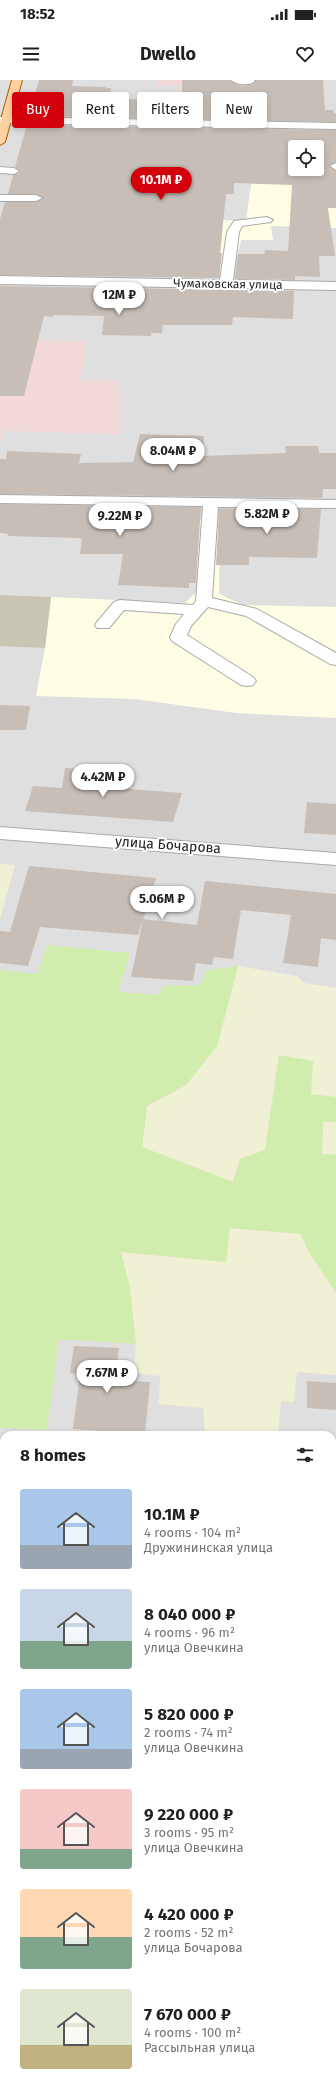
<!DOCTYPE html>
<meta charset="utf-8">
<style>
:root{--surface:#fff;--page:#f6f6f6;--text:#202124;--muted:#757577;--accent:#d4000b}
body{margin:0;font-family:"Fira Sans",sans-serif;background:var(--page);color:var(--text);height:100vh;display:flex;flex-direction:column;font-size:15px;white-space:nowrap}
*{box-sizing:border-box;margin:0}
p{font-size:13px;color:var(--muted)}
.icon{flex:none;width:22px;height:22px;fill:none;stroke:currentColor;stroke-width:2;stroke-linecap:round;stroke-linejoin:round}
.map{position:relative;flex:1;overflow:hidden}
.sheet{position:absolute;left:0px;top:1351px;width:336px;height:656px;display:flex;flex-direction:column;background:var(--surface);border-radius:12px 12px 0 0;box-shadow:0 2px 6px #0003}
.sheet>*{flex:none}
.banner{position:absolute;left:12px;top:12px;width:312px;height:36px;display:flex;gap:8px}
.controls{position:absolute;left:288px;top:60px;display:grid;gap:8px}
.controls a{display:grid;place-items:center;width:36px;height:36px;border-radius:4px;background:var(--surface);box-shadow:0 2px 6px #0003;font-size:20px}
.price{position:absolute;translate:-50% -34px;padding:0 9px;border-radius:14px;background:#fff;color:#222;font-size:13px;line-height:26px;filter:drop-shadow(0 1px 2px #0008)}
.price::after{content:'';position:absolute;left:50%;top:24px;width:12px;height:9px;margin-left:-6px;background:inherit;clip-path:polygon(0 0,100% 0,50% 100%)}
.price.selected{background:var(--accent);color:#fff}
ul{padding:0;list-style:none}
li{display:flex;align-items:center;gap:12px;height:100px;padding:0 20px}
li span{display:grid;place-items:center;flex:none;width:112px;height:80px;border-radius:4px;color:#555}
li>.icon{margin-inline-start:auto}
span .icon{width:48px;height:48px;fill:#fffc;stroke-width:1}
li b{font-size:17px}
h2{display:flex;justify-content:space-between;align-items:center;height:48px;padding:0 20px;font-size:17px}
.pill{padding:0 14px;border-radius:4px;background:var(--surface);box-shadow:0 2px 6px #0003;font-size:14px;line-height:36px}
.pill.selected{background:var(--accent);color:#fff}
.status{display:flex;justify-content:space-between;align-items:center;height:28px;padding:0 20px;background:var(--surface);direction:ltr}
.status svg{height:11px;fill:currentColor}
header{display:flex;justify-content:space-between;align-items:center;height:52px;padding:0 20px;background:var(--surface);font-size:18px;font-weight:700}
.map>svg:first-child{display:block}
.residential{fill:#e0dfdf;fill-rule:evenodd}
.commercial{fill:#f3d8d8}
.education{fill:#fffee5}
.construction{fill:#c8c6b3}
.farmland{fill:#f0f1d4}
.grass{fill:#d0edae}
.building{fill:#c7beb7;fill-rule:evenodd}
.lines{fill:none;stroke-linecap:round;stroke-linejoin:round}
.minor-casing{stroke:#a9a9a9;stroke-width:2}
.major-casing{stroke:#a06200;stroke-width:2}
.minor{fill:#fff;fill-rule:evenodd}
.major{fill:#ffd1a1;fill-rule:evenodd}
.labels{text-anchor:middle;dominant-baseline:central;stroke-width:4;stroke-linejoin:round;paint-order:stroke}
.far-street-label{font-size:12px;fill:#222;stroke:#fff}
.street-label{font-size:14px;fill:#222;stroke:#fff}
</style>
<div class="status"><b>18:52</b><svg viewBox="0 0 49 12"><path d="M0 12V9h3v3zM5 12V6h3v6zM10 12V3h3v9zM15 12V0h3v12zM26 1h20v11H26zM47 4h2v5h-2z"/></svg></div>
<header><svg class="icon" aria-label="menu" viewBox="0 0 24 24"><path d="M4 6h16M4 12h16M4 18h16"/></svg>Dwello<svg class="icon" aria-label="heart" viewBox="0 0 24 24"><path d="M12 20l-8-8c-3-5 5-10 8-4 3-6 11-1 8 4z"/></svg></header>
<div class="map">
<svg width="336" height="2007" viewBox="0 0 336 2007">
<rect width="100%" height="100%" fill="#f2eee9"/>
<path class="residential" d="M0,0H336V2007H0ZM295,67H317V89H295ZM4,1355H332V2003H4Z"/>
<g class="commercial">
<polygon points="157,0 323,0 267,4 201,3 200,5 156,5"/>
<polygon points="0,260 86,261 81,300 118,300 121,354 4,351 0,365"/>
</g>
<g class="education">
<polygon points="336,93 336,148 271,146 273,160 241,160 233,195 219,194 223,140 246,141 251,104"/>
<polygon points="220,439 219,514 243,525 336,527 336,638 236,633 135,619 36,616 45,568 51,517 185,523 196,512 198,440"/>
</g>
<polygon class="construction" points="0,515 51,517 45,568 0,566"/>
<g class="farmland">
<polygon points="0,784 15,785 0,839"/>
<polygon points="238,886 297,896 304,903 336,908 336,1017 311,1015 279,975 265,1070 240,1079 233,1102 142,1067 147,1026 186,1005 217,966"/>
<polygon points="323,1041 336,1042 336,1075 322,1074"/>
<polygon points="229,1148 301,1154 308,1171 336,1213 336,1295 297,1292 294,1322 281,1321 278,1355 205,1355 203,1328 159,1324 160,1296 134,1293 136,1264 121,1172 226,1182"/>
</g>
<g class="grass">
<polygon points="47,865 130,873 118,912 159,915 163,906 200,905 206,890 238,886 217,966 186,1005 147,1026 142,1067 233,1102 240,1079 265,1070 279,975 313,981 311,1014 336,1017 336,1042 323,1042 322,1074 336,1075 336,1213 308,1171 301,1154 230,1148 226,1182 121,1172 130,1207 136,1264 59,1259 47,1350 2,1348 0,1348 0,890 37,894"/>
<polygon points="4,1682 4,2003 332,2003 332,1875 336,1875 336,2007 0,2007 0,1693"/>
</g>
<g class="building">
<polygon points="39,0 73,0 72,6 106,7 105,8 111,8 109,19 182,20 182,0 230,0 236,4 243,6 253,4 256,0 323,0 325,30 333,30 334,33 336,33 336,42 29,36"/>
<path d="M27,45L336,50V82L329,86L336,91V128H328L335,176H319L320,197L295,196V200L235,199L238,174H264L265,170L288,171L292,105L234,103V114H226L220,173H222L219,198L0,195V139L5,122H36L43,119L36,114H8L13,95L20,92L15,87ZM295,67H317V89H295Z"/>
<polygon points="0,206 294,211 293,239 233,237 232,245 163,245 162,253 151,253 151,256 102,255 104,236 53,235 53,237 44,236 24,316 0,316"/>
<polygon points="140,354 204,356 203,376 286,373 285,366 318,366 319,373 336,373 336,409 323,409 322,418 0,414 0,379 6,379 7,371 81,374 79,383 133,382"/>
<polygon points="0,424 201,427 196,503 189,503 189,508 118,505 123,474 80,474 82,459 78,458 8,456 8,454 0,453"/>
<polygon points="219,429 321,429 317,478 249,477 249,485 216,485"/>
<polygon points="0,625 30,626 26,650 0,650"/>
<polygon points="65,688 132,693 129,709 182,713 173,742 25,731 33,706 62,708"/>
<polygon points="307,722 336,724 336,755 304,753"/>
<polygon points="29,786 156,798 143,839 197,845 205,801 336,814 336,860 321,858 318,887 283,883 291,835 241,830 233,879 214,877 212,885 196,883 193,901 131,897 143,840 138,855 40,847 28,886 0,883 0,851 10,852"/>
<polygon points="74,1266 119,1268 115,1300 150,1302 145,1354 73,1349 80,1294 70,1293"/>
<polygon points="307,1301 336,1303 336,1330 307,1328"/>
</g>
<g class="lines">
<g class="minor-casing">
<g id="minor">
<path d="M231,0H254L255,1C250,6 236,5 231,0Z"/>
<polygon points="0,37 336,43 336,49 0,43"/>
<polygon points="336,83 336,90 330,86"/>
<polygon points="0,87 14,88 19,91 14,94 0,93"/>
<polygon points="0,115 36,115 42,118 36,121 0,121"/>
<polygon points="267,137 273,140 271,142 242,146 239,152 233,200 336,202 336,210 0,204 0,196 220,200 227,152 234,141"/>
<polygon points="0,415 336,420 336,428 218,427 212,518 257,529 336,573 336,585 330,584 246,536 208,527 191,546 187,555 253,597 256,601 253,605 247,606 241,605 172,561 170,557 176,544 184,534 124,530 109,548 97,548 95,545 97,542 114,522 120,520 193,525 196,521 203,426 0,423"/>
<polygon points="0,747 336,773 336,785 0,759"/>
<rect x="0" y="1487" width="4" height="26"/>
<rect x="332" y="1501" width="4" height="28"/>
</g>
</g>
<g class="major-casing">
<polygon id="major" points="12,0 22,0 5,62 0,65 0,43"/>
</g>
<use href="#minor" class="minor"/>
<use href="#major" class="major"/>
</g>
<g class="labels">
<g class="far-street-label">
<text transform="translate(228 204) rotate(1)">Чумаковская улица</text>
</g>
<g class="street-label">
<text transform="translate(168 765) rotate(4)">улица Бочарова</text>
</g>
</g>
</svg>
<div class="controls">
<a><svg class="icon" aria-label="locate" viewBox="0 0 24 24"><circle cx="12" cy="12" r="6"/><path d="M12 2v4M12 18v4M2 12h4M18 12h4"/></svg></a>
</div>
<b class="price selected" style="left:161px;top:121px">10.1M ₽</b>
<b class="price" style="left:119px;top:236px">12M ₽</b>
<b class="price" style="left:173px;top:392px">8.04M ₽</b>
<b class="price" style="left:267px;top:455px">5.82M ₽</b>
<b class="price" style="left:120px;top:457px">9.22M ₽</b>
<b class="price" style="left:103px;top:718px">4.42M ₽</b>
<b class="price" style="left:162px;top:840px">5.06M ₽</b>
<b class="price" style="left:107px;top:1314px">7.67M ₽</b>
<div class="banner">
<a class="pill selected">Buy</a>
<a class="pill">Rent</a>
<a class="pill">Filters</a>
<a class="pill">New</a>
</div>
<section class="sheet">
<h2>8 homes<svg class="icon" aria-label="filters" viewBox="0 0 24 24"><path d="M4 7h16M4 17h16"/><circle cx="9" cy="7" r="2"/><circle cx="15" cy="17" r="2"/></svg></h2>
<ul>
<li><span style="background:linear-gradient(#a9c7e8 70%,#9aa5b1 0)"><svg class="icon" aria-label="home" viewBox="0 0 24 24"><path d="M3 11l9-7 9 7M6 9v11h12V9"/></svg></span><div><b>10.1M ₽</b><p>4 rooms · 104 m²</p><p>Дружининская улица</p></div></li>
<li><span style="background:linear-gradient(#c9d6e8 65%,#7fa58c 0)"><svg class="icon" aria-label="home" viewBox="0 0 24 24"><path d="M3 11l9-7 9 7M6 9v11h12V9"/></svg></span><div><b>8 040 000 ₽</b><p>4 rooms · 96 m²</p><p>улица Овечкина</p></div></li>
<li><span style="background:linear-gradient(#a9c7e8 75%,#9aa5b1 0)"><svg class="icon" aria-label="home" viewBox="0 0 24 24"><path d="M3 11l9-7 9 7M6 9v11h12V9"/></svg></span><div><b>5 820 000 ₽</b><p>2 rooms · 74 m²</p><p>улица Овечкина</p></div></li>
<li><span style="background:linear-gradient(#f6c9c9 75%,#7fa58c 0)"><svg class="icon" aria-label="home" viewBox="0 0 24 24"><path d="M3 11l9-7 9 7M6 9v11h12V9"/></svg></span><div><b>9 220 000 ₽</b><p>3 rooms · 95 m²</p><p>улица Овечкина</p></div></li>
<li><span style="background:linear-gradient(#ffd9b3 60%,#7fa58c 0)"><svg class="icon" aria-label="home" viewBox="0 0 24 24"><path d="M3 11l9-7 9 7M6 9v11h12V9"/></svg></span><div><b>4 420 000 ₽</b><p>2 rooms · 52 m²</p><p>улица Бочарова</p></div></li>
<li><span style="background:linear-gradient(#dfe7d0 70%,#c2b280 0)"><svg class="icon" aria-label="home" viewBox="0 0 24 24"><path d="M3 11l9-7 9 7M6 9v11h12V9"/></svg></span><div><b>7 670 000 ₽</b><p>4 rooms · 100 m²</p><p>Рассыльная улица</p></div></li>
</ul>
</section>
</div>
